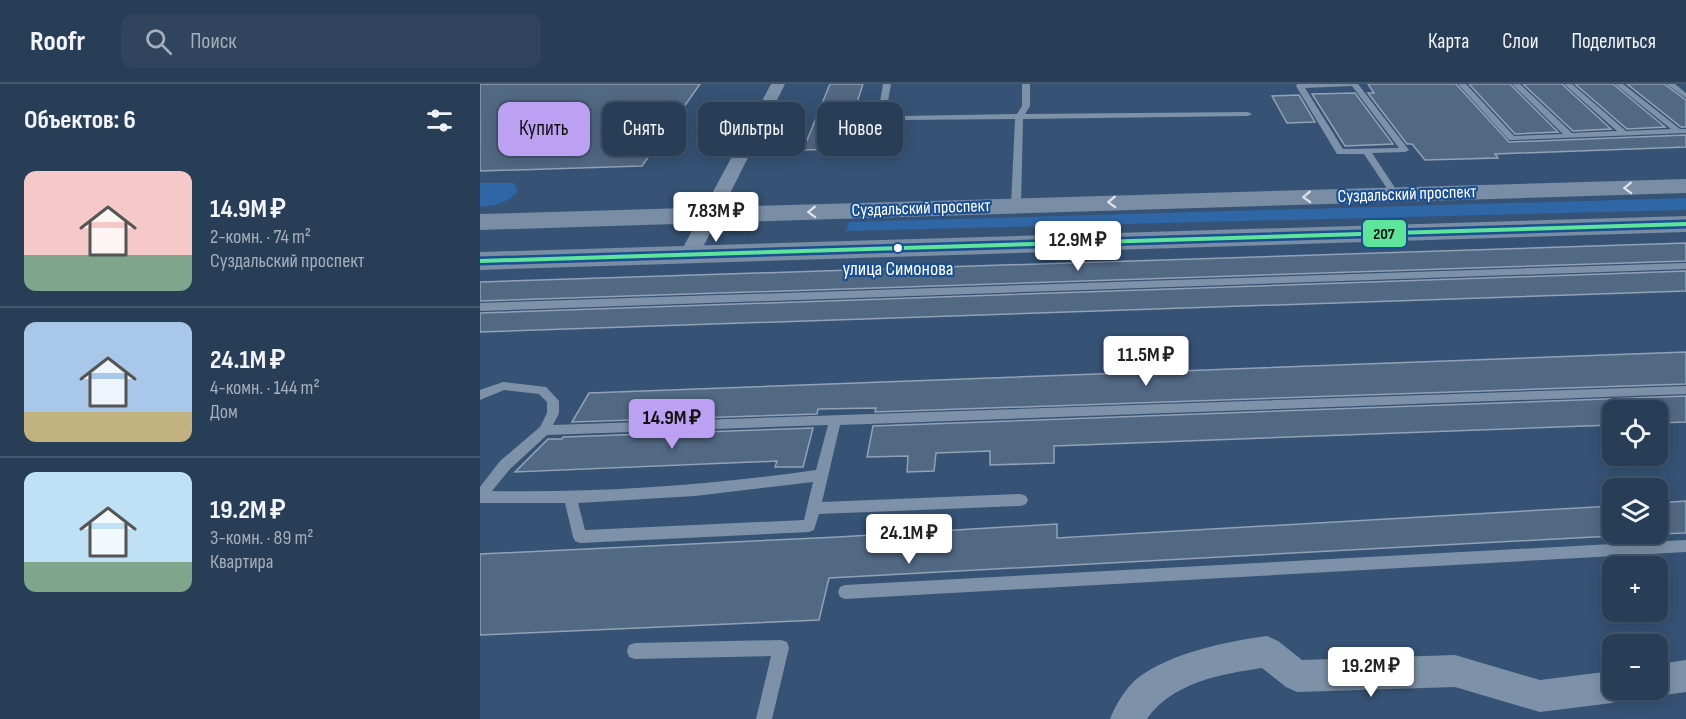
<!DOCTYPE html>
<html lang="ru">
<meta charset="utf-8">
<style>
:root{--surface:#283e57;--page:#30455d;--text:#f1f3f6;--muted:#a5aeba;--line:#44576d;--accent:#bca0f2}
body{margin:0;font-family:"Sofia Sans Condensed",sans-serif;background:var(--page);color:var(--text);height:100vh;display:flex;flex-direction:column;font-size:22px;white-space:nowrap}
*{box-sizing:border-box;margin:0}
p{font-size:20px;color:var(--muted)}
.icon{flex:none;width:33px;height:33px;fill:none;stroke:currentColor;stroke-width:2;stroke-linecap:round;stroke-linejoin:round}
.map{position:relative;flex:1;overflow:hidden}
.panel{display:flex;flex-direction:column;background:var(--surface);width:480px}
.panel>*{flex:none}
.hud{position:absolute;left:18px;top:18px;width:570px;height:54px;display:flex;gap:12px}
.buttons{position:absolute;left:1122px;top:316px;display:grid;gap:12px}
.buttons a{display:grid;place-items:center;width:66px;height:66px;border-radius:12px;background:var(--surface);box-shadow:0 3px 15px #0003,0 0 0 2px var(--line);font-size:30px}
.price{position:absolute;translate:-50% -51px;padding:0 14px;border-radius:6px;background:#fff;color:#222;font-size:20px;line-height:39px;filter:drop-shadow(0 2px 3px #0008)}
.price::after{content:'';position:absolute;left:50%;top:36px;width:18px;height:14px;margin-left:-9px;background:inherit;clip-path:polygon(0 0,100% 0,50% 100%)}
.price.active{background:var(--accent);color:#111}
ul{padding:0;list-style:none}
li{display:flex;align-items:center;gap:18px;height:150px;padding:0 24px}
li+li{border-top:2px solid var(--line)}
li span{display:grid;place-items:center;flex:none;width:168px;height:120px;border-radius:12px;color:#555}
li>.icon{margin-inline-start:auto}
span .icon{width:72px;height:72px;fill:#fffc;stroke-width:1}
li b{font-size:26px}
h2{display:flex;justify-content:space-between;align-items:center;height:72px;padding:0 24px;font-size:26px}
.tag{padding:0 21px;border-radius:12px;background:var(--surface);box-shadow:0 3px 15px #0003,0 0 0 2px var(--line);font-size:21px;line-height:54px}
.tag.active{background:var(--accent);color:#111}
header{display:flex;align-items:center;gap:36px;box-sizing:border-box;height:84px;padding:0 30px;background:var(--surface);border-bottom:2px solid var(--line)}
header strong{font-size:28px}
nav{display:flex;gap:33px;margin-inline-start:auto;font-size:21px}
.search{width:420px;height:54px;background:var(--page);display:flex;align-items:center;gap:15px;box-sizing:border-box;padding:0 21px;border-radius:12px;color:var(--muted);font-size:22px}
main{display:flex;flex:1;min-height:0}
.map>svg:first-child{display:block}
.green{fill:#2f66a5}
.building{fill:#526984;stroke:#92a2b6;stroke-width:1.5}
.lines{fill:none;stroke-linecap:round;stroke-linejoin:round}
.service{fill:#7d92a8;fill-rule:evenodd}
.minor{fill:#7d92a8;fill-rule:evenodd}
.secondary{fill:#798da4;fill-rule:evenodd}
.bus-1-casing{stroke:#1b4f8f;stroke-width:5}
.bus-1{fill:#5ee59b;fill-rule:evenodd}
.oneway{stroke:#dee2e8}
.bus-dot{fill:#fff;stroke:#1b4f8f;stroke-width:2}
.labels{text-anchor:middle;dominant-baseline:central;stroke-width:4.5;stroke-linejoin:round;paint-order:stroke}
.far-street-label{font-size:18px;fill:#fff;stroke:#1b4f8f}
.bus-label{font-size:20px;fill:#fff;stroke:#1b4f8f}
.line-badge{stroke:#1b4f8f;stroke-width:2}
.pale-badge-label{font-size:16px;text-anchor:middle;font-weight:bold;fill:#111}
</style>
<header>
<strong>Roofr</strong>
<div class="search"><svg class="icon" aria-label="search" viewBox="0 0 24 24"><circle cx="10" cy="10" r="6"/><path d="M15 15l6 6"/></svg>Поиск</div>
<nav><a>Карта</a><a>Слои</a><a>Поделиться</a></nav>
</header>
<main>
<section class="panel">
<h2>Объектов: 6<svg class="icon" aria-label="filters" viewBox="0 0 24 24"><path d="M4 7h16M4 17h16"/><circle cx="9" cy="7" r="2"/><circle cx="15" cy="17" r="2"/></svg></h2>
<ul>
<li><span style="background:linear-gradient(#f6c9c9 70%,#7fa58c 0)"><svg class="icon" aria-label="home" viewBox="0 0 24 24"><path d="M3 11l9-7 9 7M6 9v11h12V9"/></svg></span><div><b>14.9M ₽</b><p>2-комн. · 74 m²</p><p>Суздальский проспект</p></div></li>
<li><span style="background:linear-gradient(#a9c7e8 75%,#c2b280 0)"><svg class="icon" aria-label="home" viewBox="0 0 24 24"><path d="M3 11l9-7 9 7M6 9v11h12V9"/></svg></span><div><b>24.1M ₽</b><p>4-комн. · 144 m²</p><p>Дом</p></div></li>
<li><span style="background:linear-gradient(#bfe0f5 75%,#7fa58c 0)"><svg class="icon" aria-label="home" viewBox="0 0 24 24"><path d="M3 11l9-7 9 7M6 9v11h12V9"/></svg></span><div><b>19.2M ₽</b><p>3-комн. · 89 m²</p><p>Квартира</p></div></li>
</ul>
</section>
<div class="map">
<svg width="1206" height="635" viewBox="0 0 1206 635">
<rect width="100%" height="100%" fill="#365274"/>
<g class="green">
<path d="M0,99H34L38,107C26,120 17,121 0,123Z"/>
<polygon points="1206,114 1206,126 366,147 369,138"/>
</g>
<g class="building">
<polygon points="0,0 220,0 162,82 0,87"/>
<polygon points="350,0 383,0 362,65 323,66"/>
<polygon points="888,0 976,0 1029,58 1206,51 1206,63 1015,70 1018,74 945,76 932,60 927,60 888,9 894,9"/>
<polygon points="989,0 1030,0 1078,48 1035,50"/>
<polygon points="1043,0 1082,0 1131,45 1093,47"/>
<polygon points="1095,0 1133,0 1185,43 1147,45"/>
<polygon points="1147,0 1184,0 1206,16 1206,43 1201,43"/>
<polygon points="875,9 913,60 865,62 832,10"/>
<polygon points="819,11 835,38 807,39 792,12"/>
<polygon points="1206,159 1206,177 0,217 0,198"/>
<polygon points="1206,187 1206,207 0,248 0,229"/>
<polygon points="1206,268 1206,300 395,328 396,324 338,325 337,330 92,338 109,309"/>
<polygon points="1206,312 1206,338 1178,339 1178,327 1132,327 1132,341 574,362 574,379 510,381 510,367 456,369 454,387 427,388 428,372 387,373 393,342"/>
<polygon points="333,344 323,383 295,383 297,377 35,388 68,355 82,355 83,353"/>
<polygon points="1206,417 1206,449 1178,450 1178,419"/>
<polygon points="1132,422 1132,452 349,494 339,536 0,551 0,470 358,453 577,440 577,454"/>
</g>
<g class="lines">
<g class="service">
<polygon points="403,0 411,0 407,23 411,29 421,32 537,30 542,22 542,0 550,0 550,22 545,30 768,28 772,30 768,32 543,35 541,121 536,124 531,121 535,35 421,36 405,33 399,23"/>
<path d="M817,0H878L929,66L925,68L892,69L919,110L918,112H912L884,70H857L816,2ZM872,2L919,64L863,65L825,4Z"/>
<polygon points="978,0 986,0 1034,52 1083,50 1032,0 1040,0 1092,49 1137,47 1084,0 1092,0 1146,47 1191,45 1135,0 1143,0 1200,45 1206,45 1206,49 1032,56 1029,56"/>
<polygon points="1186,0 1195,0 1206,9 1206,14"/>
<polygon points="1206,179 1206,185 0,227 0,219"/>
<path d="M23,298L66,303L79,317V329L73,341L1206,302V310L360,341L342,418L541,410L546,412L548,416L546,420L541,422L339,430L334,446L329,448L100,459L95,457L93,453L85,419H0V403L20,377L60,343L67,329V318L59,310L24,306L0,316V306ZM348,341L336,386C229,401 121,409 12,407L30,385L67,351ZM333,398L324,436L105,446L98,419L215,412Z"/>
<polygon points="1206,456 1206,468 365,515 360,513 358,508 360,503 365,501"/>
<polygon points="301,556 307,558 309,564 292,635 276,635 291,572 155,575 149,573 147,567 149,561 155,559"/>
</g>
<g class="minor">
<polygon points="291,0 305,0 219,171 216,175 202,175 199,171"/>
<path d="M787,552L798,557L822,576L975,571L1060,596L1132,587V606H1147L1144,615L1132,619L1060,628L975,603L817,608L806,603L782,584C741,590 691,599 667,635H630C636,620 646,603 659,593C691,569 748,557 787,552Z"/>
<polygon points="1206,576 1206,608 1178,612 1167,607 1178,606 1178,580"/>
</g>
<g class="secondary">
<polygon points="1206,95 1206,109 0,146 0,130"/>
<polygon points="1206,132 1206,148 0,186 0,168"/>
</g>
<g class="bus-1-casing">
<polygon id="bus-1" points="1206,138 1206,142 0,179 0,175"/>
</g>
<use href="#bus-1" class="bus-1"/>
</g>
<defs><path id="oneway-chevron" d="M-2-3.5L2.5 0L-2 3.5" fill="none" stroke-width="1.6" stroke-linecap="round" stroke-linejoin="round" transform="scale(1.5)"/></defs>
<g class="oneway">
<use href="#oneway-chevron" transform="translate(1148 104) rotate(178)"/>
<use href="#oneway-chevron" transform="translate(827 113) rotate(178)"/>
<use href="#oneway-chevron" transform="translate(632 118) rotate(178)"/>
<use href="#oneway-chevron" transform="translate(332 128) rotate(178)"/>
</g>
<circle class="bus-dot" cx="418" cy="164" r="5"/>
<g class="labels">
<g class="far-street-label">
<text transform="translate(927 110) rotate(-2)">Суздальский проспект</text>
<text transform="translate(441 124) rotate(-2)">Суздальский проспект</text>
</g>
<g class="bus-label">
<text x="418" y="185">улица Симонова</text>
</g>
</g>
<rect class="line-badge" x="882" y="135" width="45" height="29" rx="6" fill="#5ee59b"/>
<g class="pale-badge-label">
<text x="904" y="155">207</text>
</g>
</svg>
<div class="buttons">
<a><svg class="icon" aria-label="locate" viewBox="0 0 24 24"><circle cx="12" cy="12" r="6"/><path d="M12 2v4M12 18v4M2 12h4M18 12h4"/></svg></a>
<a><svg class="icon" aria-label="layers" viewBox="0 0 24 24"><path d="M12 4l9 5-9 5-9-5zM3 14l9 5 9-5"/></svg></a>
<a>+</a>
<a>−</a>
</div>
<b class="price" style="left:236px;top:159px">7.83M ₽</b>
<b class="price" style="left:598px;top:188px">12.9M ₽</b>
<b class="price" style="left:666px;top:303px">11.5M ₽</b>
<b class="price active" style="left:192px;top:366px">14.9M ₽</b>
<b class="price" style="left:429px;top:481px">24.1M ₽</b>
<b class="price" style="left:891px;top:614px">19.2M ₽</b>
<div class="hud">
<a class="tag active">Купить</a>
<a class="tag">Снять</a>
<a class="tag">Фильтры</a>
<a class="tag">Новое</a>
</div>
</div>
</main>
